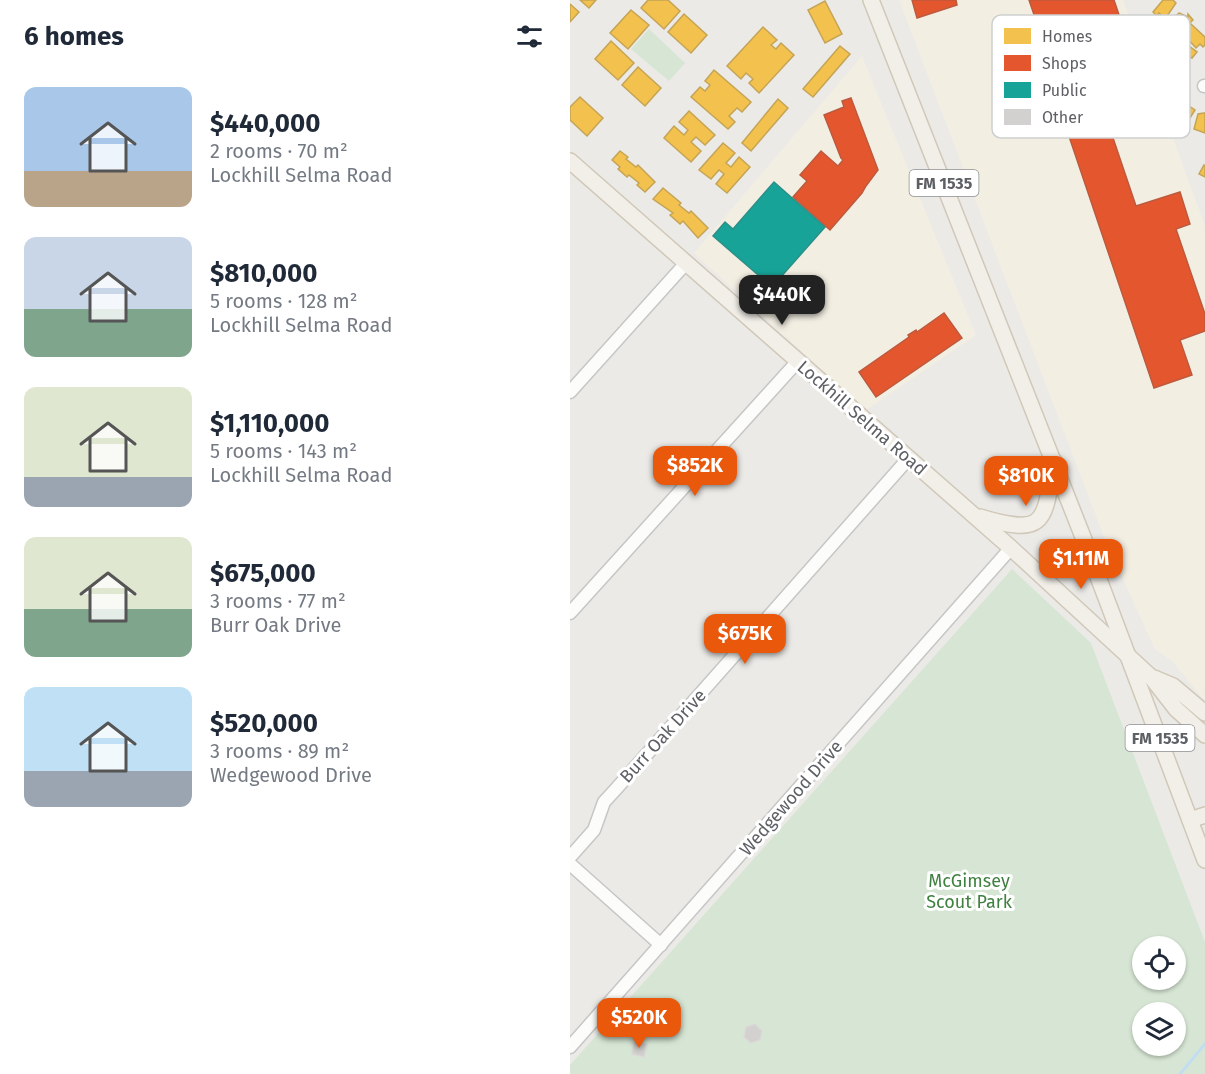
<!DOCTYPE html>
<meta charset="utf-8">
<style>
:root{--surface:#fff;--page:#f6f6f7;--text:#1f2937;--muted:#747a83;--accent:#ea580c}
body{margin:0;font-family:"Fira Sans",sans-serif;background:var(--page);color:var(--text);height:100vh;display:flex;flex-direction:column;font-size:22px;white-space:nowrap}
*{box-sizing:border-box;margin:0}
p{font-size:20px;color:var(--muted)}
.icon{flex:none;width:33px;height:33px;fill:none;stroke:currentColor;stroke-width:2;stroke-linecap:round;stroke-linejoin:round}
.map{position:relative;flex:1;overflow:hidden}
.side{display:flex;flex-direction:column;background:var(--surface);width:570px}
.side>*{flex:none}
.fabs{position:absolute;left:562px;top:936px;display:grid;gap:12px}
.fabs a{display:grid;place-items:center;width:54px;height:54px;border-radius:50%;background:var(--surface);box-shadow:0 2px 4px #0004;font-size:30px}
.price{position:absolute;translate:-50% -51px;padding:0 14px;border-radius:12px;background:var(--accent);color:#fff;font-size:20px;line-height:39px;filter:drop-shadow(0 2px 3px #0008)}
.price::after{content:'';position:absolute;left:50%;top:36px;width:18px;height:14px;margin-left:-9px;background:inherit;clip-path:polygon(0 0,100% 0,50% 100%)}
.price.selected{background:#222;color:#fff}
ul{padding:0;list-style:none}
li{display:flex;align-items:center;gap:18px;height:150px;padding:0 24px}
li span{display:grid;place-items:center;flex:none;width:168px;height:120px;border-radius:12px;color:#555}
li>.icon{margin-inline-start:auto}
span .icon{width:72px;height:72px;fill:#fffc;stroke-width:1}
li b{font-size:26px}
h2{display:flex;justify-content:space-between;align-items:center;height:72px;padding:0 24px;font-size:26px}
main{display:flex;flex:1;min-height:0}
.map>svg:first-child{display:block}
.commercial{fill:#f3eee2}
.green{fill:#d7e6d4;fill-rule:evenodd}
.homes{fill:#f2c14e;stroke:#c5a455;stroke-width:1.5}
.shops{fill:#e4572e;stroke:#bc5a3e;stroke-width:1.5}
.public{fill:#17a398;stroke:#2c8f88;stroke-width:1.5}
.lines{fill:none;stroke-linecap:round;stroke-linejoin:round}
.stream{stroke:#c1def0;stroke-width:3}
.building{fill:#d2d1d0;stroke:#dad9d6;stroke-width:1.5}
.minor-casing{stroke:#c6c6c6;stroke-width:15}
.major-casing{stroke:#d0c8b8;stroke-width:18}
.minor{stroke:#fcfcfb;stroke-width:12}
.major{stroke:#f2efe9;stroke-width:15}
.labels{text-anchor:middle;dominant-baseline:central;stroke-width:6;stroke-linejoin:round;paint-order:stroke}
.shield{fill:#fff;stroke:#8e9092;stroke-width:1.5}
.shield-label{font-size:16px;font-weight:bold;fill:#5d6064}
.street-label{font-size:18px;fill:#5d6064;stroke:#fff}
.park-label{font-size:18px;fill:#408040;stroke:#fff}
.key{fill:#fff;stroke:#cecfd0;stroke-width:1.5}
.key-label{font-size:16px;fill:#5d6064}
</style>
<main>
<section class="side">
<h2>6 homes<svg class="icon" aria-label="filters" viewBox="0 0 24 24"><path d="M4 7h16M4 17h16"/><circle cx="9" cy="7" r="2"/><circle cx="15" cy="17" r="2"/></svg></h2>
<ul>
<li><span style="background:linear-gradient(#a9c7e8 70%,#b9a48a 0)"><svg class="icon" aria-label="home" viewBox="0 0 24 24"><path d="M3 11l9-7 9 7M6 9v11h12V9"/></svg></span><div><b>$440,000</b><p>2 rooms · 70 m²</p><p>Lockhill Selma Road</p></div></li>
<li><span style="background:linear-gradient(#c9d6e8 60%,#7fa58c 0)"><svg class="icon" aria-label="home" viewBox="0 0 24 24"><path d="M3 11l9-7 9 7M6 9v11h12V9"/></svg></span><div><b>$810,000</b><p>5 rooms · 128 m²</p><p>Lockhill Selma Road</p></div></li>
<li><span style="background:linear-gradient(#dfe7d0 75%,#9aa5b1 0)"><svg class="icon" aria-label="home" viewBox="0 0 24 24"><path d="M3 11l9-7 9 7M6 9v11h12V9"/></svg></span><div><b>$1,110,000</b><p>5 rooms · 143 m²</p><p>Lockhill Selma Road</p></div></li>
<li><span style="background:linear-gradient(#dfe7d0 60%,#7fa58c 0)"><svg class="icon" aria-label="home" viewBox="0 0 24 24"><path d="M3 11l9-7 9 7M6 9v11h12V9"/></svg></span><div><b>$675,000</b><p>3 rooms · 77 m²</p><p>Burr Oak Drive</p></div></li>
<li><span style="background:linear-gradient(#bfe0f5 70%,#9aa5b1 0)"><svg class="icon" aria-label="home" viewBox="0 0 24 24"><path d="M3 11l9-7 9 7M6 9v11h12V9"/></svg></span><div><b>$520,000</b><p>3 rooms · 89 m²</p><p>Wedgewood Drive</p></div></li>
</ul>
</section>
<div class="map">
<svg width="635" height="1074" viewBox="0 0 635 1074">
<rect width="100%" height="100%" fill="#ebeae7"/>
<g class="commercial">
<polygon points="329,0 553,0 635,226 635,701 603,662 585,649 536,542"/>
<polygon points="292,56 406,335 296,410 124,253"/>
</g>
<g class="green">
<polygon points="79,29 115,63 99,81 61,49"/>
<path d="M442,569L521,643L635,942V1074H0V1065ZM573,946H606V980H573ZM573,1012H606V1046H573Z"/>
</g>
<g class="homes">
<polygon points="10,0 26,0 19,8"/>
<polygon points="78,0 98,0 110,11 94,29 71,8"/>
<polygon points="593,0 603,0 606,3 595,19 589,13 587,16 583,12"/>
<polygon points="255,1 272,34 255,43 238,10"/>
<polygon points="0,4 9,12 0,22"/>
<polygon points="61,10 79,25 58,49 40,33"/>
<polygon points="609,13 618,17 618,14 623,20 608,34 597,23"/>
<polygon points="114,14 137,35 121,53 98,32"/>
<polygon points="621,24 635,37 635,45 633,47 630,44 626,48 615,36 616,28"/>
<polygon points="193,27 207,40 201,45 206,49 211,43 224,55 189,93 179,83 183,79 176,73 171,79 157,66"/>
<polygon points="611,40 627,52 622,58 617,56 613,61 602,51"/>
<polygon points="41,41 64,63 48,80 25,59"/>
<polygon points="270,46 280,54 243,97 233,89"/>
<polygon points="68,67 91,88 75,106 52,85"/>
<polygon points="144,70 181,102 172,112 167,108 159,116 165,122 158,129 121,97 130,87 135,91 140,85 135,81"/>
<polygon points="10,97 33,118 17,136 0,120 0,107"/>
<polygon points="208,99 218,108 181,151 172,143"/>
<polygon points="613,102 625,110 612,131 606,127 609,122 603,118"/>
<polygon points="119,111 145,135 135,145 126,137 121,142 131,151 121,162 94,138 104,126 114,135 118,130 109,122"/>
<polygon points="634,113 635,113 635,133 624,129 628,114"/>
<polygon points="153,143 165,153 156,163 161,167 169,157 180,167 157,193 146,184 154,174 149,170 141,179 129,170"/>
<polygon points="50,151 58,157 56,159 66,167 68,165 85,182 75,192 67,185 69,183 59,175 57,177 48,169 50,167 42,160"/>
<polygon points="634,165 635,166 635,177 629,174"/>
<polygon points="93,188 111,203 109,205 119,213 121,211 138,228 128,238 113,221 110,224 100,215 103,213 83,199"/>
</g>
<g class="shops">
<polygon points="342,0 386,0 387,5 347,18"/>
<polygon points="459,0 544,0 570,77 550,83 543,65 487,84 482,69 473,72 462,41 472,38"/>
<polygon points="525,71 534,99 556,92 567,124 541,132 566,206 610,192 620,224 606,229 635,314 635,331 610,340 622,375 584,388 482,86"/>
<polygon points="281,98 308,170 296,186 292,193 260,230 223,197 237,181 230,175 251,151 268,166 273,160 271,158 254,115 274,107 272,101"/>
<polygon points="374,313 392,338 306,397 289,372 339,337 338,335 346,330 347,332"/>
</g>
<polygon class="public" points="204,182 255,227 202,287 143,236 155,222 163,229"/>
<g class="lines">
<polyline class="stream" points="610,1074 635,1044"/>
</g>
<g class="building">
<polygon points="185,1024 192,1031 190,1040 181,1043 174,1037 176,1027"/>
<polygon points="64,1041 77,1044 74,1057 62,1054"/>
</g>
<g class="lines">
<g class="minor-casing">
<g id="minor">
<polyline points="634,86 635,86"/>
<polyline points="0,392 116,263"/>
<polyline points="0,613 227,362"/>
<polyline points="0,857 24,830 34,802 46,789 338,459"/>
<polyline points="0,864 91,945"/>
<polyline points="0,1047 441,548"/>
</g>
</g>
<g class="major-casing">
<g id="major">
<polyline points="301,0 513,537 635,860"/>
<polyline points="0,161 441,548 581,677 606,709 635,735"/>
<path d="M410,517C477,537 474,522 484,461"/>
<polyline points="584,678 603,686 635,713"/>
<polyline points="620,820 635,815"/>
</g>
</g>
<use href="#minor" class="minor"/>
<use href="#major" class="major"/>
</g>
<g class="labels">
<g class="shield">
<rect x="339.5" y="170" width="69" height="26" rx="4.5"/>
<rect x="555.5" y="725" width="69" height="26" rx="4.5"/>
</g>
<g class="shield-label">
<text x="374" y="183">FM 1535</text>
<text x="590" y="738">FM 1535</text>
</g>
<g class="street-label">
<text transform="translate(292 418) rotate(41)">Lockhill Selma Road</text>
<text transform="translate(93 736) rotate(-48)">Burr Oak Drive</text>
<text transform="translate(221 798) rotate(-49)">Wedgewood Drive</text>
</g>
<g class="park-label">
<text x="399" y="881">McGimsey<tspan x="399" dy="21">Scout Park</tspan></text>
</g>
</g>
<rect x="422" y="15" width="198" height="123" rx="9" class="key"/>
<rect x="434" y="28" width="27" height="16" fill="#f2c14e"/>
<rect x="434" y="55" width="27" height="16" fill="#e4572e"/>
<rect x="434" y="82" width="27" height="16" fill="#17a398"/>
<rect x="434" y="109" width="27" height="16" fill="#d2d1d0"/>
<g class="key-label">
<text x="472" y="42">Homes</text>
<text x="472" y="69">Shops</text>
<text x="472" y="96">Public</text>
<text x="472" y="123">Other</text>
</g>
</svg>
<div class="fabs">
<a><svg class="icon" aria-label="locate" viewBox="0 0 24 24"><circle cx="12" cy="12" r="6"/><path d="M12 2v4M12 18v4M2 12h4M18 12h4"/></svg></a>
<a><svg class="icon" aria-label="layers" viewBox="0 0 24 24"><path d="M12 4l9 5-9 5-9-5zM3 14l9 5 9-5"/></svg></a>
</div>
<b class="price selected" style="left:212px;top:326px">$440K</b>
<b class="price" style="left:125px;top:497px">$852K</b>
<b class="price" style="left:456px;top:507px">$810K</b>
<b class="price" style="left:511px;top:590px">$1.11M</b>
<b class="price" style="left:175px;top:665px">$675K</b>
<b class="price" style="left:69px;top:1049px">$520K</b>
</div>
</main>
